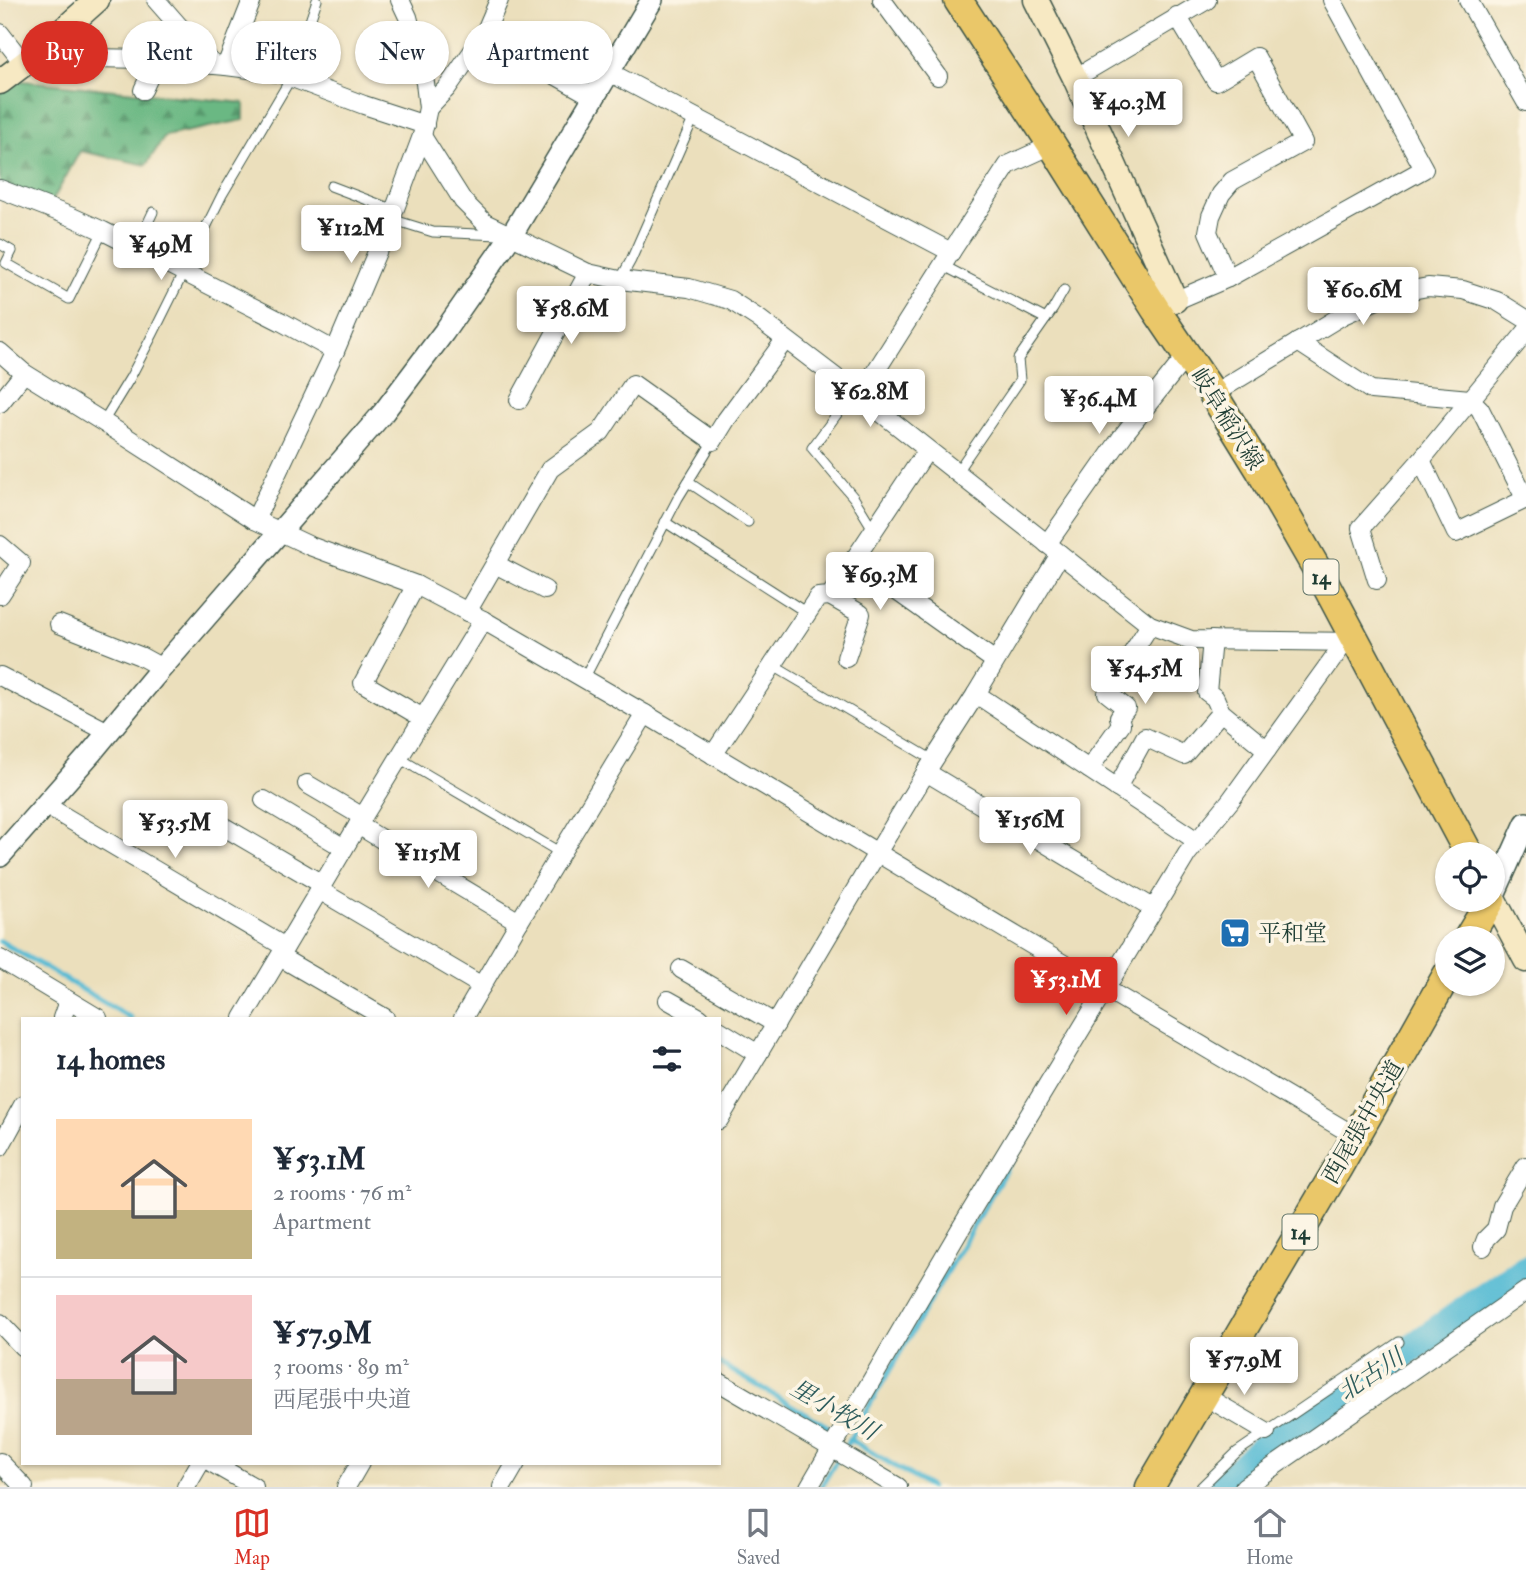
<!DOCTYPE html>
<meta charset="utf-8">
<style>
:root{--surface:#fff;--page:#f2f2f3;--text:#1f2937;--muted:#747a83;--line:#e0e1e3;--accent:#d93025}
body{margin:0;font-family:"IM FELL Double Pica","Noto Serif JP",serif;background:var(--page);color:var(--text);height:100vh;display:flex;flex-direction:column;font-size:26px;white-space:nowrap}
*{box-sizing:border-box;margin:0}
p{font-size:23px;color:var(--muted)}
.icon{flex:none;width:38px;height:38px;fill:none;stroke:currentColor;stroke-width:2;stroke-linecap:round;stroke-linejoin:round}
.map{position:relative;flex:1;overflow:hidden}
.sheet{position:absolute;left:21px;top:1017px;width:700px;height:448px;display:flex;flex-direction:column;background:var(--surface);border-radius:0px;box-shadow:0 2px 5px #0004}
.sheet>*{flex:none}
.hud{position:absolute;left:21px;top:21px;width:700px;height:63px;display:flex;gap:14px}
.buttons{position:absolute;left:1435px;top:842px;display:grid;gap:14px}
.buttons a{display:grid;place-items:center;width:70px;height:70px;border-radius:50%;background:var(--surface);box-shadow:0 2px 5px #0004;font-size:35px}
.price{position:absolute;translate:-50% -60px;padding:0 16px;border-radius:7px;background:#fff;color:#222;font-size:23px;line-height:46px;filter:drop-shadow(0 2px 4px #0008)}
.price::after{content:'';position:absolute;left:50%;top:42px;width:21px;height:16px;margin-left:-10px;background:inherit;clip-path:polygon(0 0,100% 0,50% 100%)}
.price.current{background:var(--accent);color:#fff}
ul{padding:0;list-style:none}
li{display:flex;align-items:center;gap:21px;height:175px;padding:0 35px}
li+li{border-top:2px solid var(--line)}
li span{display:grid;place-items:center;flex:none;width:196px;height:140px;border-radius:0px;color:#555}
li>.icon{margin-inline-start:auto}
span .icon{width:84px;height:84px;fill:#fffc;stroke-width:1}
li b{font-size:30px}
h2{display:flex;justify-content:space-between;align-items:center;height:84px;padding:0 35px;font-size:30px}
.tag{padding:0 24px;border-radius:32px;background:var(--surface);box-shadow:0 2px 5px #0004;font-size:24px;line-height:63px}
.tag.current{background:var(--accent);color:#fff}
.menu{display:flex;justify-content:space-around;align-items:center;height:98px;border-top:2px solid var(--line);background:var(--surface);font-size:19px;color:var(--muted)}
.menu a{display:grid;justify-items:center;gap:4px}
.menu .current{color:var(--accent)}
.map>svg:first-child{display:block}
.forest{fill:url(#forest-firs);stroke:#447a5c;stroke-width:2}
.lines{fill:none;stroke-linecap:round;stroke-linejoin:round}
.stream{stroke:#56bbd4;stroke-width:5}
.river{stroke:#56bbd4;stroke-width:30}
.service-casing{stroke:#3e5548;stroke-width:11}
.minor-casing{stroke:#3e5548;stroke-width:20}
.tertiary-casing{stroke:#3e5548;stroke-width:24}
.secondary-casing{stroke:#3e5548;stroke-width:27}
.primary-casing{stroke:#3e5548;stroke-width:31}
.service{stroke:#fff;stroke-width:9}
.minor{stroke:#fff;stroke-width:18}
.tertiary{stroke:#fff;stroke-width:21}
.secondary{stroke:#f7e9c3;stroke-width:24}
.primary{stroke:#eac769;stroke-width:28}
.labels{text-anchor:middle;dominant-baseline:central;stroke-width:7;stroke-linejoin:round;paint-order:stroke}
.shield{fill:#fcf5e5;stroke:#617469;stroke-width:2}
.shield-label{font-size:21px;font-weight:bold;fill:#1f3d34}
.street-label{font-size:23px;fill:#1f3d34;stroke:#fcf5e5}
.poi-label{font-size:23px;fill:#1f3d34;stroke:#fcf5e5;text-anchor:start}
.water-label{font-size:24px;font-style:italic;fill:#2d5c5c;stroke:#fcf5e5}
</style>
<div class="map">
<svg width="1526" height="1487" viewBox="0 0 1526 1487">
<defs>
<pattern id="forest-firs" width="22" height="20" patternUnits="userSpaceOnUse" patternTransform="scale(1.75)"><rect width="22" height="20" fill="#6ab883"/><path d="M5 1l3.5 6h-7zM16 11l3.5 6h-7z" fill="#57976c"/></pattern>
</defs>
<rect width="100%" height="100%" fill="#fcf5e5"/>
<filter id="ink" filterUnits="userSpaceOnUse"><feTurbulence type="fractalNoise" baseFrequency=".0143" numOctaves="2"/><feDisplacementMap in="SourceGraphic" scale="14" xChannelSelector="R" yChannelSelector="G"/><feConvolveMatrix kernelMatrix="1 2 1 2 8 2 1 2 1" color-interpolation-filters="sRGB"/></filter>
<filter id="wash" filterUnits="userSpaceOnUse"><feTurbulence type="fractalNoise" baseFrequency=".00686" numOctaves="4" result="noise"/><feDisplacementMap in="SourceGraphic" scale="28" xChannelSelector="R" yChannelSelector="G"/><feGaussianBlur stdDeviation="1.57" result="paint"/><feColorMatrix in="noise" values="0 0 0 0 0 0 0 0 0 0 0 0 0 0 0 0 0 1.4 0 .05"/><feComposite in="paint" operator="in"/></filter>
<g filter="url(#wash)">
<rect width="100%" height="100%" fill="#ebdfbc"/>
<polygon class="forest" points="4,79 244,103 244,120 165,136 146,165 80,151 49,207 0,184 0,81"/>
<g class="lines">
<g class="stream">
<polyline points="0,941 131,1018"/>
<polyline points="719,1363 837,1432"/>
<polyline points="849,1439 930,1487"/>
<polyline points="847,1444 1015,1154"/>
<polyline points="821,1487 839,1456"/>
</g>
<polyline class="river" points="1221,1487 1262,1449 1326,1408 1526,1269"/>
</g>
</g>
<g filter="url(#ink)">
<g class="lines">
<g class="service-casing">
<g id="service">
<polyline points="331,186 394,210"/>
<polyline points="391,219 433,232 499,235"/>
<polyline points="0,244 12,251 6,263 69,299 103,231"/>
<polyline points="136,248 153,212"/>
<polyline points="942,265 1046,319"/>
<polyline points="620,280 631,260 694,117"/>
<polyline points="854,391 812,448 854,498 873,529"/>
<polyline points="103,422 130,378 153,334 222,195 291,78 317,0"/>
<polyline points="956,473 1020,380 1018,359 1053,309 1064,290"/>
<polyline points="688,482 748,522"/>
<polyline points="665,522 807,613"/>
<polyline points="772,665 933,760"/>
<polyline points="584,679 678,498 713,441"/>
<polyline points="399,758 561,853"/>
<polyline points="1201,1487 1237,1452 1399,1342"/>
</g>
</g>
<g class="minor-casing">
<g id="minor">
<polyline points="156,0 213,65"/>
<polyline points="882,0 938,76"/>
<polyline points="1468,0 1526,102"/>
<polyline points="1177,16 1216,81 1256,57 1303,142 1232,181 1221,194 1211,216 1208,232 1228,278"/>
<polyline points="0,33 24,64"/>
<polyline points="484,35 594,97"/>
<polyline points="49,42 61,52 93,58 146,59 226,66 279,73 364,105 425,125"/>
<polyline points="520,55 530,37"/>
<polyline points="226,66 252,0"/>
<polyline points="609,72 951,252"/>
<polyline points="1075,78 1207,0"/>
<polyline points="143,90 157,60"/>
<polyline points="428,108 447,88 484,35 499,0"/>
<polyline points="422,136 463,201 485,223 588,273 620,280 689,288 730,300 759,319 860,396 1150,625 1191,640 1357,642"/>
<polyline points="0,189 72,217 103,231 282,322 335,351"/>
<polyline points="1165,305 1228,278 1424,169 1332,0"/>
<polyline points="1298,342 1371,390 1470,399 1480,409 1526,500"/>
<polyline points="0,352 24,373 103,422 255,520 310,546 416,585 483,620 645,714 1045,953 1355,1136"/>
<polyline points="1213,394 1343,315 1390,294 1428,287 1463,290 1497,301 1526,319"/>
<polyline points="860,396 951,252 1008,165 1052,145"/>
<polyline points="519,400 588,273"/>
<polyline points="0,403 24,373"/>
<polyline points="1421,460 1456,533 1526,499"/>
<polyline points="255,520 335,351 391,219 422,136 428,108 425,83 408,17 400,0"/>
<polyline points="1047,544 1124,434 1187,355"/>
<polyline points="0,545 21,563 0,595"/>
<polyline points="853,560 995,661"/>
<polyline points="495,564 545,590"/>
<polyline points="1377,580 1361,528 1421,460 1526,332"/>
<polyline points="416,585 363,683 423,718"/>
<polyline points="830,596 861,614 846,658"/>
<polyline points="467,612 550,469 601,432 633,384 713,441 726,420 785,340"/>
<polyline points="59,624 140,656 162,668"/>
<polyline points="1212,640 1207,692 1215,698 1221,712 1267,750"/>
<polyline points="0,676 108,732"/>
<polyline points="976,694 1197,841"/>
<polyline points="713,755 818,597 830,596 927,450"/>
<polyline points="1089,769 1121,724 1119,717 1126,708 1107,693 1150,625"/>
<polyline points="926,772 1153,908"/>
<polyline points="307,784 363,817"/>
<polyline points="1117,788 1145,737 1184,755 1221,712"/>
<polyline points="264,800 344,848"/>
<polyline points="45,805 285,947"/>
<polyline points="219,824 322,884"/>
<polyline points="358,825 519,922"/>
<polyline points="319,890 482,986"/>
<polyline points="280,957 385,1018"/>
<polyline points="0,959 98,1018"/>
<polyline points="681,969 776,1024"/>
<polyline points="668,1000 700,1018"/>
<polyline points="62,1018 68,1001"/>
<polyline points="243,1018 358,825 483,620"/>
<polyline points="463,1018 519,922 645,714"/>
<polyline points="719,1030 758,1054"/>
<polyline points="719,1120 877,853 926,772 976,694 1060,554"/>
<polyline points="0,1147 23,1105"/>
<polyline points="1483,1247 1486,1239 1496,1229 1502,1206 1526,1166"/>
<polyline points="0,1323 23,1347"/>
<polyline points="719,1382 898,1487"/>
<polyline points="1203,1395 1266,1432"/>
<polyline points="0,1462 24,1487"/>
<polyline points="212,1463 254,1487"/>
<polyline points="186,1487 200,1463"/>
<polyline points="346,1487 360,1463"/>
<polyline points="502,1487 516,1463"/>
<polyline points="809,1487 965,1221 1187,854 1230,801 1345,642"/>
<polyline points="1244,1487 1526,1291"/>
</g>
</g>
<g class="tertiary-casing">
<g id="tertiary">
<polyline points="0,856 91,753 153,678 383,413 444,332 511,236 652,0"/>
<polyline points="1493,897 1526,823"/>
</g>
</g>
<g class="secondary-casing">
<g id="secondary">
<polyline points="1036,0 1075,78 1175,300"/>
<polyline points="0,82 33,57 97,0"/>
<polyline points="1493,898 1526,960"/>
</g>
</g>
<g class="primary-casing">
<g id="primary">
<polyline points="958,0 1052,145 1156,310 1213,394 1260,470 1326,585 1469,854"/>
<polyline points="1468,938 1491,900"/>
<polyline points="1150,1487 1339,1166 1447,975"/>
</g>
</g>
<use href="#service" class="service"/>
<use href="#minor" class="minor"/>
<use href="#tertiary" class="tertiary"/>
<use href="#secondary" class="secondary"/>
<use href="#primary" class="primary"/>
</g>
</g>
<defs>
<g id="supermarket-square" transform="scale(1.575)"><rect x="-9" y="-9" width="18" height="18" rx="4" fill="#1f6fb2" stroke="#fcf5e5"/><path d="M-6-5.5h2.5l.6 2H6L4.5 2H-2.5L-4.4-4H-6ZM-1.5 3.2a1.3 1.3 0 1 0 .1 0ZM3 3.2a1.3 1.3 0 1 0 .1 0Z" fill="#fff"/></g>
</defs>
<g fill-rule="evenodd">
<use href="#supermarket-square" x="1235" y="933"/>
</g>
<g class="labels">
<g class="shield">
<rect x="1303.5" y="559.5" width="35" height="35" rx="5"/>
<rect x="1282.5" y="1214.5" width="35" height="35" rx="5"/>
</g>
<g class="shield-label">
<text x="1321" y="577">14</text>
<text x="1300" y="1232">14</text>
</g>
<g class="street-label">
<text transform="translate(1227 419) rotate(58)">岐阜稲沢線</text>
<text transform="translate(1363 1122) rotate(-60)">西尾張中央道</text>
</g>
<g class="poi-label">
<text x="1258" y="933">平和堂</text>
</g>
<g class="water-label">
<text transform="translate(1371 1375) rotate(-34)">北古川</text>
<text transform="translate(834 1410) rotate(30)">里小牧川</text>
</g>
</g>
</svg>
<div class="buttons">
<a><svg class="icon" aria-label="locate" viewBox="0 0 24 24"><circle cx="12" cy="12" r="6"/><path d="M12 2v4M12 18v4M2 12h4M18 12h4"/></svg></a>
<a><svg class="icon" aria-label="layers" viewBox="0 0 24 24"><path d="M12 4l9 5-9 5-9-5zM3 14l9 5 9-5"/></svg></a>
</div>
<b class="price" style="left:1128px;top:139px">¥40.3M</b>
<b class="price" style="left:351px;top:265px">¥112M</b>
<b class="price" style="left:161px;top:282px">¥49M</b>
<b class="price" style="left:1363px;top:327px">¥60.6M</b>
<b class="price" style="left:571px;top:346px">¥58.6M</b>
<b class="price" style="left:870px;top:429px">¥62.8M</b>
<b class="price" style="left:1099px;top:436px">¥36.4M</b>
<b class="price" style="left:880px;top:612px">¥69.3M</b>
<b class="price" style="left:1145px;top:706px">¥54.5M</b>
<b class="price" style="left:1030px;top:857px">¥156M</b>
<b class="price" style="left:175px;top:860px">¥53.5M</b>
<b class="price" style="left:428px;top:890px">¥115M</b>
<b class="price current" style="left:1066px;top:1017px">¥53.1M</b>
<b class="price" style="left:1244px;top:1397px">¥57.9M</b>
<div class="hud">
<a class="tag current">Buy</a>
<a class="tag">Rent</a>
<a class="tag">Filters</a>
<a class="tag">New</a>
<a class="tag">Apartment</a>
</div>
<section class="sheet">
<h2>14 homes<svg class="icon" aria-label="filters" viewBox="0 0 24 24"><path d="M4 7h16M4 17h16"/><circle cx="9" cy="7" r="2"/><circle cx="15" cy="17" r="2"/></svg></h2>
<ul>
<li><span style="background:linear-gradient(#ffd9b3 65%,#c2b280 0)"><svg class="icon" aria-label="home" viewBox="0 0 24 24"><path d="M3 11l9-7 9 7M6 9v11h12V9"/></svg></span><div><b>¥53.1M</b><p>2 rooms · 76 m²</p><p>Apartment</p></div></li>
<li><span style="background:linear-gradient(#f6c9c9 60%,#b9a48a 0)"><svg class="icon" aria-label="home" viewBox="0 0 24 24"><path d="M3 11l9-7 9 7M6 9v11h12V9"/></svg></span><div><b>¥57.9M</b><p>3 rooms · 89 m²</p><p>西尾張中央道</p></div></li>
</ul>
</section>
</div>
<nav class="menu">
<a class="current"><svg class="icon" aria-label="map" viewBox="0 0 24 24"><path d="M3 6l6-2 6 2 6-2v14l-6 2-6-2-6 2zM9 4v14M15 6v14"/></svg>Map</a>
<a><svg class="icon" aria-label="saved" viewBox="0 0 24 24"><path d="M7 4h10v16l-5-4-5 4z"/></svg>Saved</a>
<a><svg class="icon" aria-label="home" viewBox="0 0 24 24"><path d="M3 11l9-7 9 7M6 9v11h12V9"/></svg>Home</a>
</nav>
